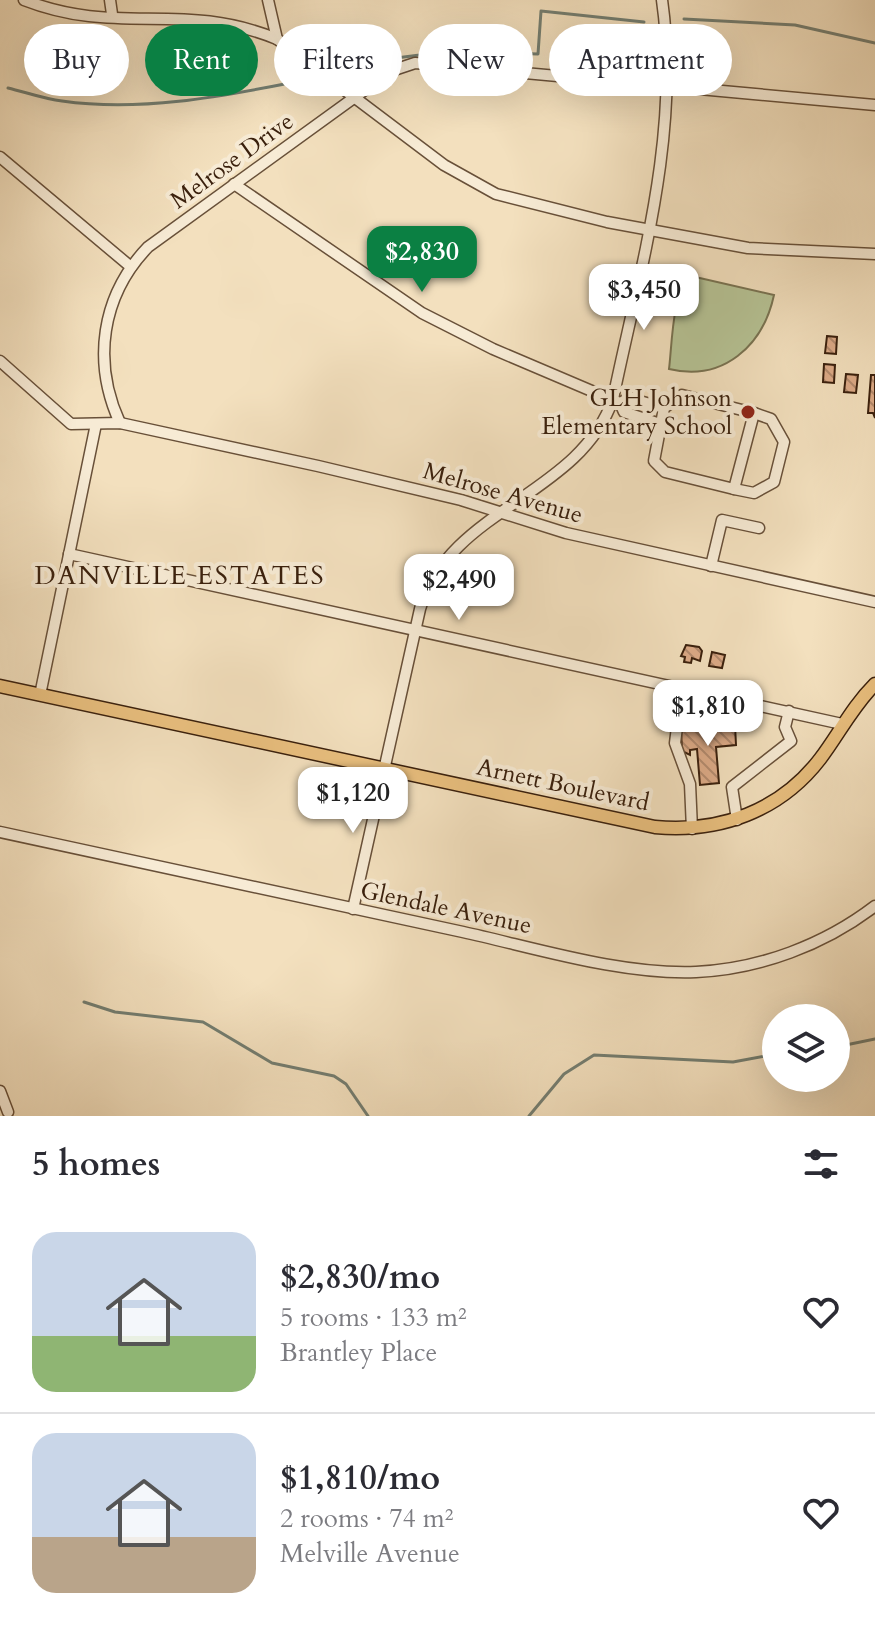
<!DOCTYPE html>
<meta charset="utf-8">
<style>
:root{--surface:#fff;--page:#f2f2f3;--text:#2b2b33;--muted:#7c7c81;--line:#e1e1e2;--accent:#0b8043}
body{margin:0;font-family:Cardo,serif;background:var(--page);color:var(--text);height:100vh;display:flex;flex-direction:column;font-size:30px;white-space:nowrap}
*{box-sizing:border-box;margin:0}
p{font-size:26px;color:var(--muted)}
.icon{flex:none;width:44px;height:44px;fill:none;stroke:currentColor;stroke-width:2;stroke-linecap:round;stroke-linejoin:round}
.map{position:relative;height:1116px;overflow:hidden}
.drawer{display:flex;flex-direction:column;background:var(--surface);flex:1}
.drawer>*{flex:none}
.banner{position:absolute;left:24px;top:24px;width:828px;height:72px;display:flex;gap:16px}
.buttons{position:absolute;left:762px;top:1004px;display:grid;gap:16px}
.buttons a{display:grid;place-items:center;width:88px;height:88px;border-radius:50%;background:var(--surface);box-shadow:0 8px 32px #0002;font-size:40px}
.price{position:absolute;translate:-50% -68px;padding:0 18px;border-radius:16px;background:#fff;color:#222;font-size:26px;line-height:52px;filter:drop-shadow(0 2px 4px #0008)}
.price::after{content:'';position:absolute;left:50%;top:48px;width:24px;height:18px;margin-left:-12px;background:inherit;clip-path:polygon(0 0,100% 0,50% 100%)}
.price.selected{background:var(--accent);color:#fff}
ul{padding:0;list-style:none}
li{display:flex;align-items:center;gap:24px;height:200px;padding:0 32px}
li+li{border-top:2px solid var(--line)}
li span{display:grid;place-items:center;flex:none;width:224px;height:160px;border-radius:24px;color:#555}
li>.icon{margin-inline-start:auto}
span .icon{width:96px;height:96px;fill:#fffc;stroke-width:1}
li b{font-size:34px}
h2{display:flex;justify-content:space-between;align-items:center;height:96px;padding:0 32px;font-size:34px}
.pill{padding:0 28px;border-radius:36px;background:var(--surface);box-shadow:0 8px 32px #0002;font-size:28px;line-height:72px}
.pill.selected{background:var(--accent);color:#fff}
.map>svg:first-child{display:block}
.garden{fill:#b6c395;stroke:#787251;stroke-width:2}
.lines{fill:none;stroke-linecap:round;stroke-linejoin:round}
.stream{stroke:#747e71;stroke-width:3}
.building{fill:url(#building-back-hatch);stroke:#3a200d;stroke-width:2}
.minor-casing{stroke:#685039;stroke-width:13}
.major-casing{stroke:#3a200d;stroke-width:15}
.minor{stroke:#f7ebd5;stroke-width:10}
.major{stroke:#eac07f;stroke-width:12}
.poi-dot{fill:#8f2418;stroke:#f7ebd5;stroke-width:3}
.labels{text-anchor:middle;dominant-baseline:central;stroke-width:8;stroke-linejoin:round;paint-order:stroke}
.street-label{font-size:24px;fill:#3a200d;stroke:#f7ebd5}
.poi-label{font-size:24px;fill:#3a200d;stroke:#f7ebd5;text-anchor:end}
.neighbourhood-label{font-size:26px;letter-spacing:2px;fill:#3a200d;stroke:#f7ebd5}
</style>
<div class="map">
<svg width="875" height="1116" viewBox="0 0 875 1116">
<defs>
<pattern id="building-back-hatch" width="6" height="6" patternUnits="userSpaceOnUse" patternTransform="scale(2)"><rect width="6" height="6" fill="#ddab88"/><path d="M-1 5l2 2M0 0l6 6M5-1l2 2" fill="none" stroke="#b48b6e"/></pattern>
</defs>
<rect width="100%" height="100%" fill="#f3e0be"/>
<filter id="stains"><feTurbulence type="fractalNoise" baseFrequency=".0025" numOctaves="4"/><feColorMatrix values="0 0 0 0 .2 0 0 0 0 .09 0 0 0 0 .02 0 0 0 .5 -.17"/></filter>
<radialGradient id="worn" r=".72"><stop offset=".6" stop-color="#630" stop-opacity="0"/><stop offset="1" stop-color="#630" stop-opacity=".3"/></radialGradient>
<path class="garden" d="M691,276L774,295C763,346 723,382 669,369C672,347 672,289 691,276Z"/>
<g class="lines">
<g class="stream">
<polyline points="684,19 795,25 875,43"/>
<path d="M353,67C419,50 471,51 538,54L541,11L644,22"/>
<path d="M8,88C25,92 44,99 62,101C139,112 219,97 295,82"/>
<polyline points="84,1002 115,1012 203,1022 272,1063 334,1076 346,1084 368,1116"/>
<polyline points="836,1047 875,1039"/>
<polyline points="529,1116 564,1074 594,1055 733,1062 776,1054"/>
</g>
</g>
<g class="building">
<polygon points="827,336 837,337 836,354 825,353"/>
<polygon points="824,364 835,365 834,383 823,382"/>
<polygon points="846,374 858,375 856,393 844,392"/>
<polygon points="871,375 875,375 875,418 873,413 868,413"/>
<polygon points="686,645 699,647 702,651 700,661 692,658 691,663 684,662 685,657 681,656"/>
<polygon points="712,652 725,655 722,668 709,666"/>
<polygon points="728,722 728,725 735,725 736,745 716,747 719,783 700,785 697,749 690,750 690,755 682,751 681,731"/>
</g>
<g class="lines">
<g class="minor-casing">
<g id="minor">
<path d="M24,0C119,37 181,0 277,39"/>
<polyline points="110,0 112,14"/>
<polyline points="268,0 277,39 444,165 496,194 607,222 748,248 875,254"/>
<polyline points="0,157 131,267"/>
<polyline points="234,184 422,313 493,349 620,403 624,412 660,424"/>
<polyline points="0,361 71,424 120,423 318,466 461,500 566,533 875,602"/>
<polygon points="682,395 754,413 734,489 665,472 654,461 664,408"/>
<polyline points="620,403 629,398 664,408"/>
<path d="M120,423C92,362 101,296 148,247L391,71L415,63L875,105"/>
<polyline points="734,489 754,493 774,482 784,442 771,419 754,413"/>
<polyline points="69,554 842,724"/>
<polyline points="711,566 722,520 759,528"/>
<polyline points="682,687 675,743 690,784 692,829"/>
<polyline points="40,695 96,424"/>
<polyline points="737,820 732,787 791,741 785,727 789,711"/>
<path d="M0,832C154,865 308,900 463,932C536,948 621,975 696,972C760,969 824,945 875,906"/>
<path d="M353,909L420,609C449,508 579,497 613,399C640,269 681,133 662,0"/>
<polyline points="0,1091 8,1112"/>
</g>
</g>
<g class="major-casing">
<path id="major" d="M0,686L655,827C720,833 780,811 820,759C839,734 852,707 875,684"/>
</g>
<use href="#minor" class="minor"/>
<use href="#major" class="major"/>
</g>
<circle class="poi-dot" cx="748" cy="412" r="8"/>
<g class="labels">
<g class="street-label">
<text transform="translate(232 161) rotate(-36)">Melrose Drive</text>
<text transform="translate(503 493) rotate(16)">Melrose Avenue</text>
<text transform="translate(563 785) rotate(12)">Arnett Boulevard</text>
<text transform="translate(446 908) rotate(12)">Glendale Avenue</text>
</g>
<g class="poi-label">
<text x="732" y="398">GLH Johnson<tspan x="732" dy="28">Elementary School</tspan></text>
</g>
<g class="neighbourhood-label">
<text x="180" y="575">DANVILLE ESTATES</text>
</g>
</g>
<rect width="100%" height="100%" filter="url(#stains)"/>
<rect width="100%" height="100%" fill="url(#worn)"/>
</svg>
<div class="buttons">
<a><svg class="icon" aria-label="layers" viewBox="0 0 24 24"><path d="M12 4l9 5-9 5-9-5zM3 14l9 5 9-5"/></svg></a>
</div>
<b class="price selected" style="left:422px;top:294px">$2,830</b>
<b class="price" style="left:644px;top:332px">$3,450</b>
<b class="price" style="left:459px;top:622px">$2,490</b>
<b class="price" style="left:708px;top:748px">$1,810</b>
<b class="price" style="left:353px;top:835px">$1,120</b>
<div class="banner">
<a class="pill">Buy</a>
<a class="pill selected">Rent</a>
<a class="pill">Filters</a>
<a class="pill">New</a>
<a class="pill">Apartment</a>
</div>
</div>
<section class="drawer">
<h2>5 homes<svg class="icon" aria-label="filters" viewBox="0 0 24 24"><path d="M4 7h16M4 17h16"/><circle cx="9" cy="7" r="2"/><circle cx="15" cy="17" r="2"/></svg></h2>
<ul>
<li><span style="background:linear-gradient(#c9d6e8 65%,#8fb573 0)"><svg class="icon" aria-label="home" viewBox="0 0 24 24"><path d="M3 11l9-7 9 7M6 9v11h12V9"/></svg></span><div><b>$2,830/mo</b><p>5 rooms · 133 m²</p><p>Brantley Place</p></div><svg class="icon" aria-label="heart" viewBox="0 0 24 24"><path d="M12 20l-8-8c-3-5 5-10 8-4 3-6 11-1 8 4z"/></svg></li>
<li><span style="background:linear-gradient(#c9d6e8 65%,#b9a48a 0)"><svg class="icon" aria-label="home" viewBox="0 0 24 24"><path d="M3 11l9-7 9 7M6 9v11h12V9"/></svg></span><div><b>$1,810/mo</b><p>2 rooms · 74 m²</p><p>Melville Avenue</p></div><svg class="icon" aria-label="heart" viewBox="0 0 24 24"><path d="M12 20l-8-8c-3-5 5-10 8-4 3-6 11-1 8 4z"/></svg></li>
</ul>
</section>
